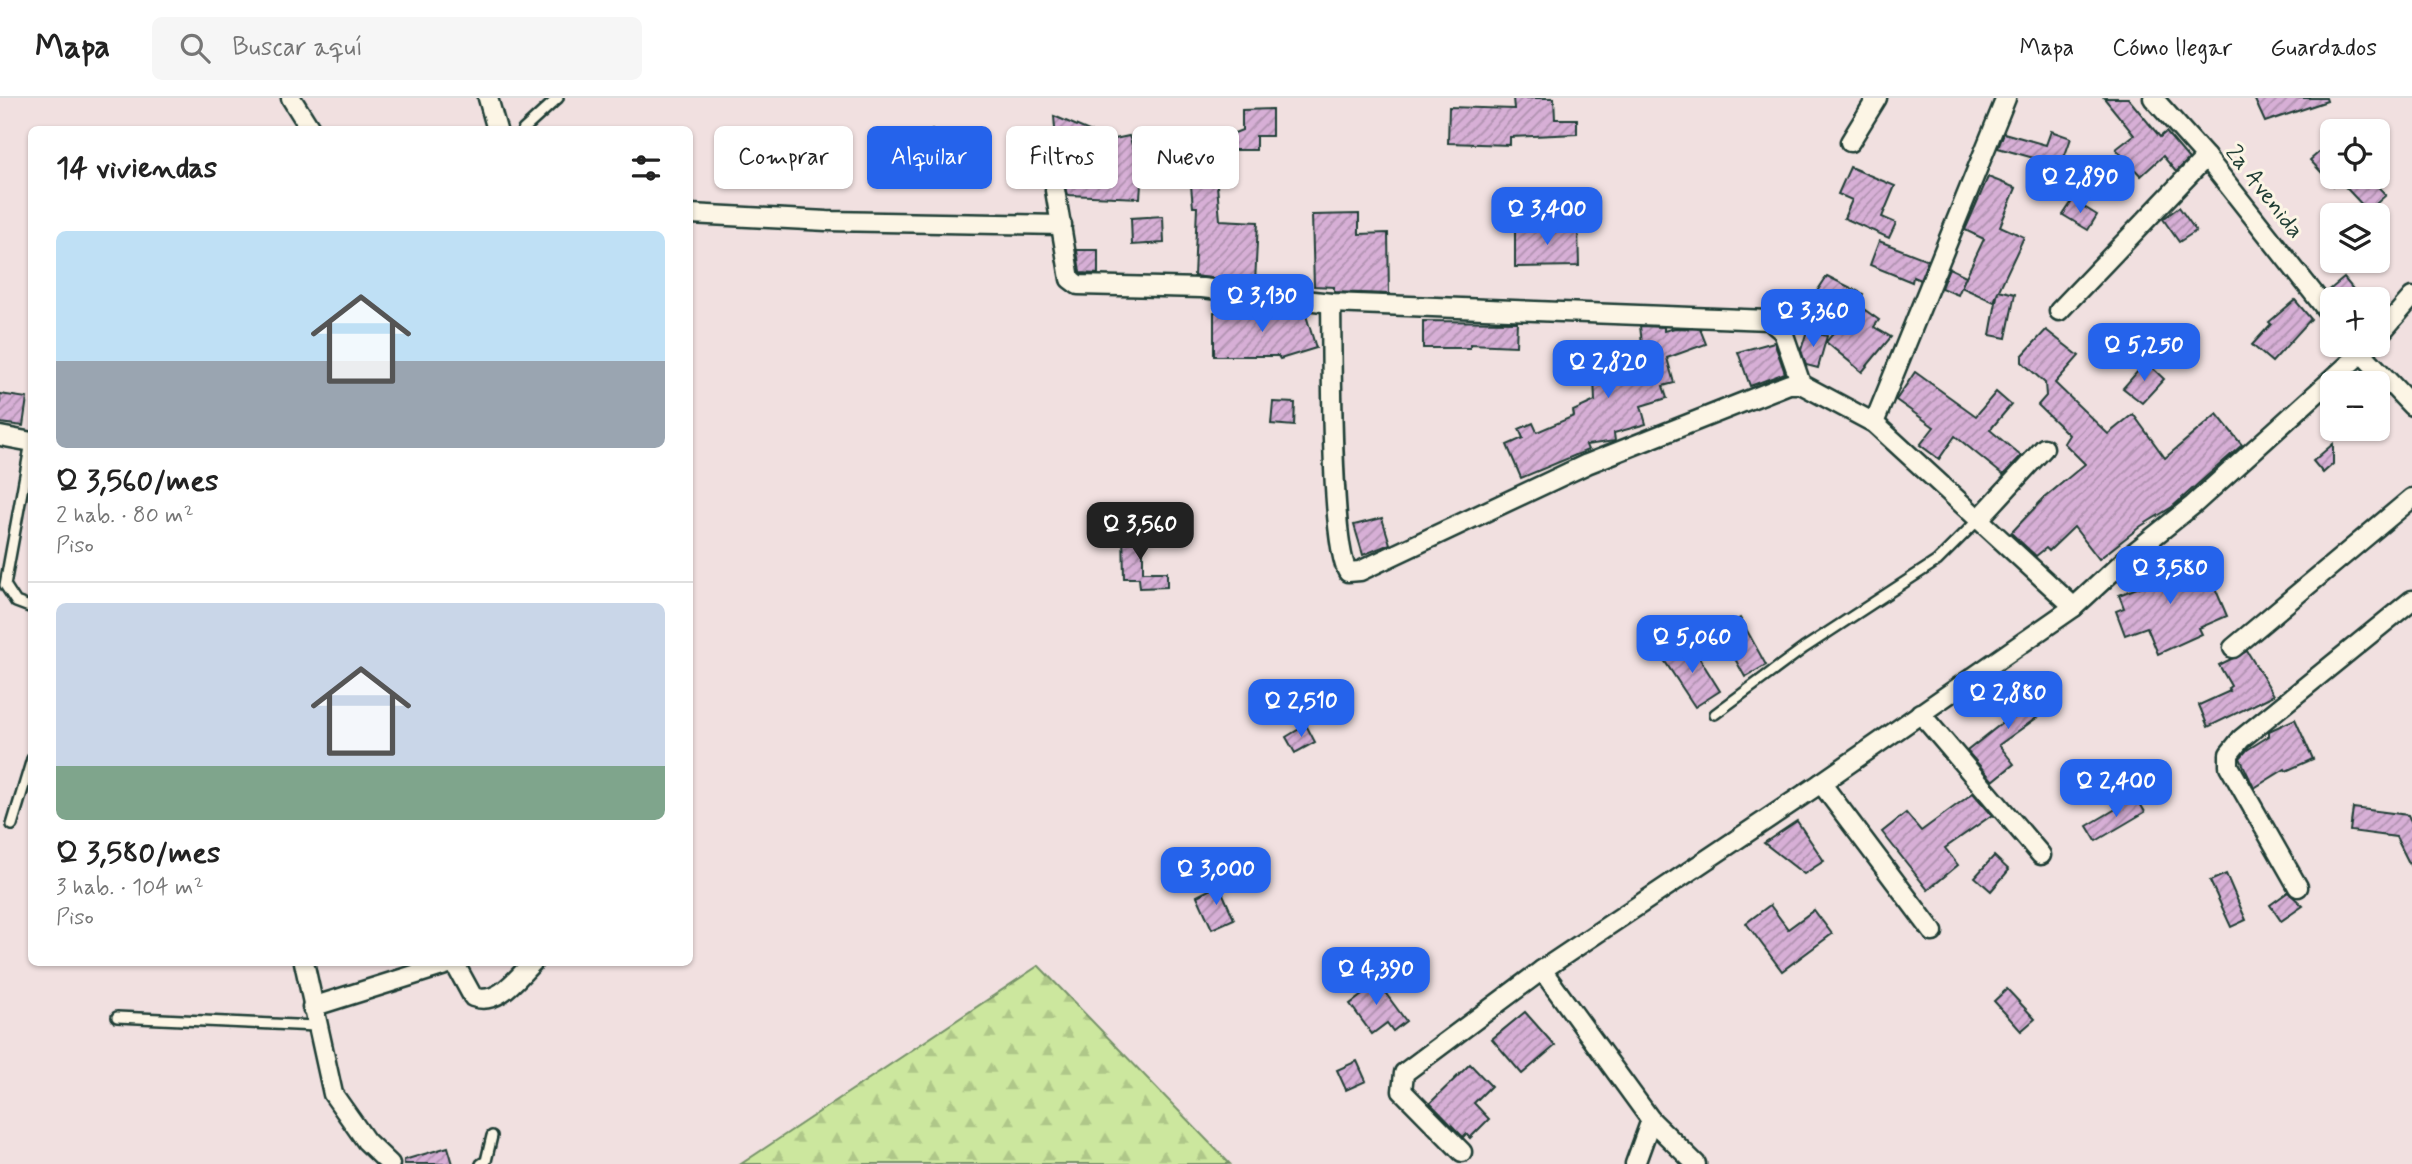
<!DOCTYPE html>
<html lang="es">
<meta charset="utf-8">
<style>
:root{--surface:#fff;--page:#f6f6f6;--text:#222;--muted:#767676;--line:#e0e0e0;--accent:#2563eb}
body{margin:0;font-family:Mynerve,sans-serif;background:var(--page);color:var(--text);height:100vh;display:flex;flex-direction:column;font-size:26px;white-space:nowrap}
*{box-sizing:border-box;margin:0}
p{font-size:23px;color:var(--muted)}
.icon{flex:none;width:38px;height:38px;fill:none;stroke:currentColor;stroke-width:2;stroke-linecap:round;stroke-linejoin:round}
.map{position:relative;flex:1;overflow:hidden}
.sheet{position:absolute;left:28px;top:28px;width:665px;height:840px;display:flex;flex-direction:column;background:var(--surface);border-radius:10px;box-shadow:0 2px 5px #0004}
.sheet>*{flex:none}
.banner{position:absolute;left:714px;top:28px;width:665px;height:63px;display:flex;gap:14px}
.fabs{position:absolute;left:2320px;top:21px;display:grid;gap:14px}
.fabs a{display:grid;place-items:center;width:70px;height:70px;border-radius:10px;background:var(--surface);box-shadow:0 2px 5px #0004;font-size:35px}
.price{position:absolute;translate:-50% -60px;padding:0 16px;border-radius:14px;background:var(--accent);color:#fff;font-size:23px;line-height:46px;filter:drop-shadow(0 2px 4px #0008)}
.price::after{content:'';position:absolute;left:50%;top:42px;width:21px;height:16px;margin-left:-10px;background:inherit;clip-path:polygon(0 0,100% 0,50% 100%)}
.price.on{background:#222;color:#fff}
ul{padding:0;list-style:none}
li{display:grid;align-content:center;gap:14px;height:371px;padding:0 28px}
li+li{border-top:2px solid var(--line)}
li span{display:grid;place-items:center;height:217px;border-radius:10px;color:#555}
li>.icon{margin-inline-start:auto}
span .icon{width:126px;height:126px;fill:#fffc;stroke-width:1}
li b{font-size:30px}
h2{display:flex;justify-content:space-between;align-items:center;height:84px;padding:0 28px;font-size:30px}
.chip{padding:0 24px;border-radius:10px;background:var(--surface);box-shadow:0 2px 5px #0004;font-size:24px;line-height:63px}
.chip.on{background:var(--accent);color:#fff}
header{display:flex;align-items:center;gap:42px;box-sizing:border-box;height:98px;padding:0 35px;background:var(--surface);border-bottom:2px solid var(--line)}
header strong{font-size:33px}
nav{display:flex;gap:38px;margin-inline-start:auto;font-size:24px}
.search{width:490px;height:63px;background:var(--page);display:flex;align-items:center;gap:18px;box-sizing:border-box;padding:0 24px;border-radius:10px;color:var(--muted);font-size:26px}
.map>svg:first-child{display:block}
.forest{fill:url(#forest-firs);stroke:#769269;stroke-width:2}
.building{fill:url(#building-hatch);stroke:#1f3d34;stroke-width:2}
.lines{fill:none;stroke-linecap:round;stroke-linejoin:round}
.lane-casing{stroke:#1f3d34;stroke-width:14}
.street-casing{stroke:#1f3d34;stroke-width:23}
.lane{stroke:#fcf5e5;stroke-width:9}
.street{stroke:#fcf5e5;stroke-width:18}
.labels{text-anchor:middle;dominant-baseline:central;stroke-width:6;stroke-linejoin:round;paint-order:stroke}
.street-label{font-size:24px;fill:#1f3d34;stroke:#fcf5e5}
</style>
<header>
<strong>Mapa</strong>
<div class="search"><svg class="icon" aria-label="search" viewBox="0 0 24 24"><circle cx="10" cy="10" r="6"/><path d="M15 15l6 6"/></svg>Buscar aquí</div>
<nav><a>Mapa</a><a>Cómo llegar</a><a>Guardados</a></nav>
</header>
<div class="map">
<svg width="2412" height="1066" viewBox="0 0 2412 1066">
<defs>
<pattern id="forest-firs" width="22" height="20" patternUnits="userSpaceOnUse" patternTransform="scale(1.75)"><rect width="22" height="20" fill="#cce79e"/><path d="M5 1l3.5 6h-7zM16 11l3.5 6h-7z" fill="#afc789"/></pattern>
<pattern id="building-hatch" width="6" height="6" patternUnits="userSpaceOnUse" patternTransform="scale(1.75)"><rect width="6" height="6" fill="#d7afd6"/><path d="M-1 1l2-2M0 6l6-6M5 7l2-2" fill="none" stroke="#ae90ae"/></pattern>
</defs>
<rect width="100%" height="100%" fill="#f1e0e0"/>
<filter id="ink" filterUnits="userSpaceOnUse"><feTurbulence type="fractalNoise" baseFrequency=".0143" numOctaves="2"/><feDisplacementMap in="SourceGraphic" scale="14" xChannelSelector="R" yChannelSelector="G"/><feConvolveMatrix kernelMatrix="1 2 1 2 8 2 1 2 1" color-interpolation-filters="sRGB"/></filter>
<g filter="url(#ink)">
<polygon class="forest" points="1039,868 1230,1066 741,1066 1038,868"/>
<g class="building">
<polygon points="1513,0 1554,0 1555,21 1577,21 1577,36 1510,39 1510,47 1448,45 1449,9 1514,11"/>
<polygon points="2104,0 2128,0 2160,39 2166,34 2189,61 2176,74 2163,58 2141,78 2116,51 2134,37"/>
<polygon points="2254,0 2326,0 2327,3 2265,24"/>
<polygon points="1272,11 1272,38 1256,38 1256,52 1232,52 1232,36 1242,32 1242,12"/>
<polygon points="1054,18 1110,42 1129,38 1142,74 1140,100 1067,97 1064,85 1059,82"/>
<polygon points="932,32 967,32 972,71 932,73 933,81 896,87 895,60 935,57"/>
<polygon points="2051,33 2071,40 2060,71 2040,64 2041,62 1998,50 2004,35 2046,47"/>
<polygon points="2333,42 2333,87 2310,62"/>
<polygon points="1214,53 1220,122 1258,124 1255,185 1194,178 1197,109 1193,109 1188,55"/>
<polygon points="1850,69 1895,88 1882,119 1896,125 1889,140 1844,120 1852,102 1838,96"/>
<polygon points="1988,79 2016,90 2000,128 2024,139 1999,192 2015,196 2006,240 1990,237 1998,193 1994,204 1961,189 1984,141 1965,132"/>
<polygon points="2336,79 2369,79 2386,97 2368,113"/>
<polygon points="2073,102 2097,117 2088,132 2063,117"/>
<polygon points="2179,109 2196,133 2179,144 2163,121"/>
<polygon points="1359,116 1359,136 1388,135 1389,196 1334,194 1334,189 1314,188 1312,117"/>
<polygon points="1163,118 1164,145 1132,147 1131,120"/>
<polygon points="1578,129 1579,168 1515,169 1515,130"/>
<polygon points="1879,143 1928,162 1920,182 1913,179 1912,184 1870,167"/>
<polygon points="1077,152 1098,152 1098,176 1080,175"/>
<polygon points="1949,170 1966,178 1958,197 1941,190"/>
<polygon points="1827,178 1863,196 1858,207 1879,222 1874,229 1891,239 1862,274 1826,244 1851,214 1816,195"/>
<polygon points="2344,180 2361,201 2333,201 2327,194"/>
<polygon points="2295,202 2311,221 2272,264 2252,247 2271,226 2269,224"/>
<polygon points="1214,214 1260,214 1260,221 1284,214 1305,214 1316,250 1280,261 1278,258 1214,258"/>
<polygon points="1423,223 1517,224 1516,248 1470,246 1470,250 1423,250"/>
<polygon points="1640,228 1664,229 1664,233 1675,230 1700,231 1706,246 1667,260 1674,285 1663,288 1667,300 1641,308 1646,326 1614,335 1615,343 1586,347 1588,352 1521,380 1507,347 1523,340 1519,331 1533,325 1537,334 1574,318 1573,313 1595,303 1593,254 1643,254"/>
<polygon points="2046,232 2079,258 2055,285 2108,336 2133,316 2165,360 2217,316 2242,347 2172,409 2141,428 2099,461 2074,429 2049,453 2046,450 2036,458 2011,435 2044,400 2085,366 2064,345 2069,337 2038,307 2046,298 2045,285 2022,264 2022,258"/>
<polygon points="1807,233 1827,238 1818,270 1806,267 1801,252"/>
<polygon points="1774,244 1785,275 1750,288 1738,254"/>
<polygon points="2146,264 2164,281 2142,305 2123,290"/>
<polygon points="1915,274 1976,318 1996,294 2011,307 1990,332 2021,358 2003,377 1955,338 1939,361 1920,347 1934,329 1896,302"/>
<polygon points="0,296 27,300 23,328 0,325"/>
<polygon points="1273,304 1295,305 1294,328 1271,326"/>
<polygon points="2333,346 2333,366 2323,375 2313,363"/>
<polygon points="1382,420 1390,446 1363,457 1354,427"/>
<polygon points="1143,432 1143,474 1167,474 1167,489 1140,490 1139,480 1124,480 1123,433"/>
<polygon points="2169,456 2184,489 2210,478 2227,518 2199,530 2202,536 2158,556 2147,529 2125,537 2116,513 2124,510 2119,497 2150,485 2142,469"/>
<polygon points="1740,520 1766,567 1745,579 1719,532"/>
<polygon points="1690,545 1720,593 1695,609 1664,562"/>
<polygon points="2247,553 2274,597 2208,629 2199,607 2230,593 2228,590 2231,588 2219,567"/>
<polygon points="2031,585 2049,611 1999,647 2014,666 1993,683 1967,653 2011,618 2002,606"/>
<polygon points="2295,621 2313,661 2286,673 2285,671 2254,690 2240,660 2247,652 2269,638 2269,633"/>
<polygon points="1306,627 1315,644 1295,655 1286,639"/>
<polygon points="1973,695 1992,717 1945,750 1958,767 1928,792 1882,734 1906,715 1921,733"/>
<polygon points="2136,699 2145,714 2096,743 2087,728"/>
<polygon points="2353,710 2408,717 2412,725 2412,771 2396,739 2350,733"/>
<polygon points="1797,723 1824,763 1804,776 1764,745"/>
<polygon points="1994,758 2009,772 1991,793 1975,779"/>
<polygon points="2226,776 2246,822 2231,829 2210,783"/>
<polygon points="1219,787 1234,821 1212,831 1197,798"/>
<polygon points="2288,794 2303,808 2281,823 2270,807"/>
<polygon points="1770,807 1788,831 1814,812 1832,836 1782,873 1746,825"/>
<polygon points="1373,878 1406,923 1393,933 1387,925 1372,936 1350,906 1362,897 1356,890"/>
<polygon points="2007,891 2035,921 2021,933 1994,903"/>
<polygon points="1525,914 1555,948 1522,976 1492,941"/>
<polygon points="1357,963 1366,983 1346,992 1337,972"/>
<polygon points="1470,966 1491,988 1474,1005 1489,1021 1470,1040 1466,1036 1463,1039 1430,1005"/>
<polygon points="448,1049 453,1066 404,1066 404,1062"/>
</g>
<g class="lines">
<g class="lane-casing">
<g id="lane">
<polyline points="523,32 558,0"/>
<polyline points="31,344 5,487 16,504 32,510"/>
<polyline points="1715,616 1804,550 1937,463 1978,422"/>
<polyline points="12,727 32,661"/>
<polyline points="117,919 316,928"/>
<polyline points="481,1066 486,1063 492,1038"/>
</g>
</g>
<g class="street-casing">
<g id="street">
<polyline points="291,0 311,32"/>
<polyline points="488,0 497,32"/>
<polyline points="2153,0 2206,59 2333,220"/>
<polyline points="1850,44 1877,0"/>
<polyline points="1055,92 1070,181 1078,187 1202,190 1331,205 1769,222 1783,234 1801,286"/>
<polyline points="690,116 827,123 1062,127"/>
<path d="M1331,205C1332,251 1330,447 1348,474L1360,473L1587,366L1789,286H1801L1874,325L2074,509"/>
<polyline points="2059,213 2206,59"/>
<polyline points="2378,238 2412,199"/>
<polyline points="2354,247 2412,308"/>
<polyline points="1874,325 2006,0"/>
<polyline points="0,338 32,344"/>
<polyline points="1978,422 2044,350"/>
<polyline points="2233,550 2412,400"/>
<polyline points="1920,615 2041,757"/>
<polyline points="1821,685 1933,834"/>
<polyline points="2298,789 2229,668 2229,656 2241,641 2412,502"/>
<polyline points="304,864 333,996 366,1043 390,1066"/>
<path d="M455,866L473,899C498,908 517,880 533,864"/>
<polyline points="1542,872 1651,1022 1635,1066"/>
<polyline points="312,909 455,864"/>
<polyline points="1651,1022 1696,1066"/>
<polyline points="1462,1054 1402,993 1404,975 1542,872 1821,685 2074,509 2127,460 2193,407 2370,247"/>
</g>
</g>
<use href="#lane" class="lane"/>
<use href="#street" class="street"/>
</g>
</g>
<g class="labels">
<g class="street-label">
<text transform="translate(2264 94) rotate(52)">2a Avenida</text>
</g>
</g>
</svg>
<div class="fabs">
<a><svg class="icon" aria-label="locate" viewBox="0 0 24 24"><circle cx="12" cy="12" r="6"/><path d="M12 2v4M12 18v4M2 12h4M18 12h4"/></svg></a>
<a><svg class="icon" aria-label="layers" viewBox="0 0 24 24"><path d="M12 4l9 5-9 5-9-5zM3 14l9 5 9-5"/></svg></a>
<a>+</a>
<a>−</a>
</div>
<b class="price" style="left:2080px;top:117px">Q 2,890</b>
<b class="price" style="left:1547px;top:149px">Q 3,400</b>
<b class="price" style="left:1262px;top:236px">Q 3,130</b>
<b class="price" style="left:1813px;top:251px">Q 3,360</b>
<b class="price" style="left:2144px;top:285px">Q 5,250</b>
<b class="price" style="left:1608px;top:302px">Q 2,820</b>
<b class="price on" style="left:1140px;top:464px">Q 3,560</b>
<b class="price" style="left:2170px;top:508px">Q 3,580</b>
<b class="price" style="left:1692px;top:577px">Q 5,060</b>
<b class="price" style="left:2008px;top:633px">Q 2,880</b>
<b class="price" style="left:1301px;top:641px">Q 2,510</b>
<b class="price" style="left:2116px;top:721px">Q 2,400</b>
<b class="price" style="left:1216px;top:809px">Q 3,000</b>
<b class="price" style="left:1376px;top:909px">Q 4,390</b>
<div class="banner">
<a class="chip">Comprar</a>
<a class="chip on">Alquilar</a>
<a class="chip">Filtros</a>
<a class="chip">Nuevo</a>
</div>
<section class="sheet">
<h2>14 viviendas<svg class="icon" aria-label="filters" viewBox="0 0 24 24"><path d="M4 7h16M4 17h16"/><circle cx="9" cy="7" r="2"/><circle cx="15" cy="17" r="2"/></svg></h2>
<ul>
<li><span style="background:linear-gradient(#bfe0f5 60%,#9aa5b1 0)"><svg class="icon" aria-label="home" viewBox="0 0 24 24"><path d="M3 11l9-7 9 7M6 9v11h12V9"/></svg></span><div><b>Q 3,560/mes</b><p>2 hab. · 80 m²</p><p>Piso</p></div></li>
<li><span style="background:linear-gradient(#c9d6e8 75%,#7fa58c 0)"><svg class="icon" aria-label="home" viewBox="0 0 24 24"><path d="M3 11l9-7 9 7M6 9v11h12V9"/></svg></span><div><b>Q 3,580/mes</b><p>3 hab. · 104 m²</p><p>Piso</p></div></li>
</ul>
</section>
</div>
